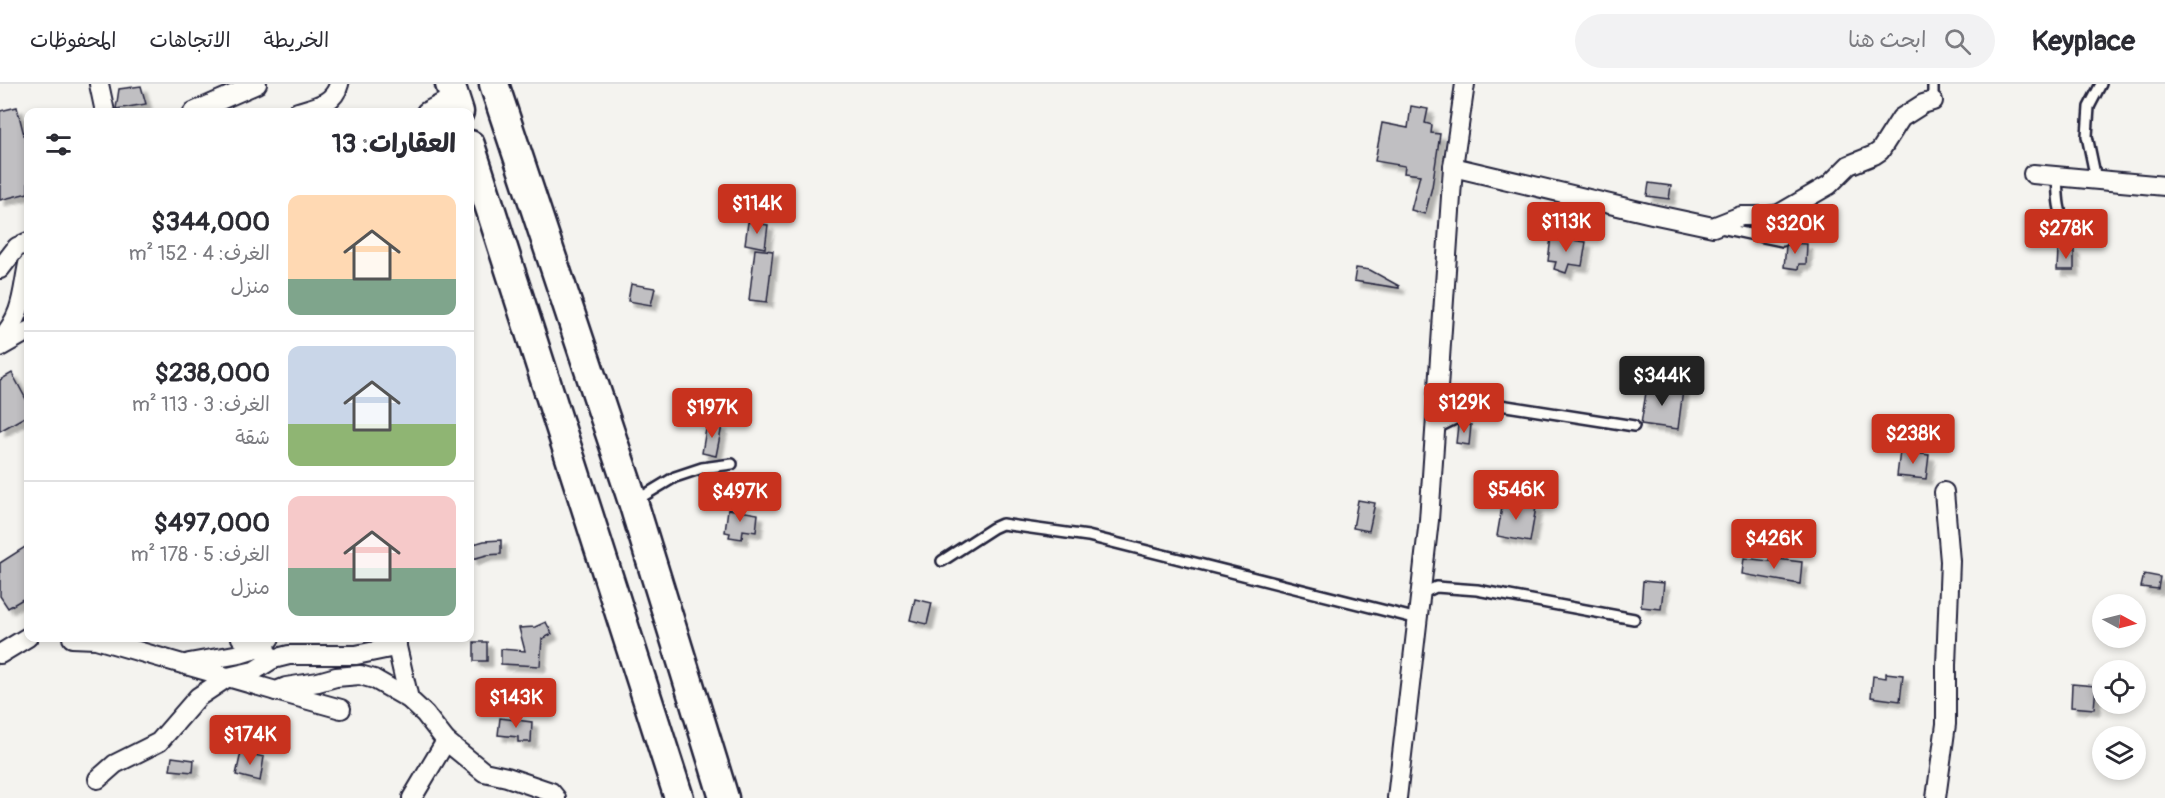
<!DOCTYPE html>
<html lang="ar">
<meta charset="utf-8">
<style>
:root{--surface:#fff;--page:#f2f2f3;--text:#2b2b33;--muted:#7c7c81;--line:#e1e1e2;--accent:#c8321e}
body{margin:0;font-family:Pangolin,"Playpen Sans Arabic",sans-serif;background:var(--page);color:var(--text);direction:rtl;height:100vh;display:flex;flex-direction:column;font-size:22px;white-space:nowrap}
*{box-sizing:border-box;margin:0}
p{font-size:20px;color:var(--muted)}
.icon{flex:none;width:33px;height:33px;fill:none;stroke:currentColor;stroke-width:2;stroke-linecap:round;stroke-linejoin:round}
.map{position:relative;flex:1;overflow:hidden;direction:ltr}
.details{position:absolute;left:24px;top:24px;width:450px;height:534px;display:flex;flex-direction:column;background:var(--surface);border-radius:12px;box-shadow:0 3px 9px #0003;direction:rtl}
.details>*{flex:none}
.needle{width:39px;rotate:97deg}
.tools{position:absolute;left:2092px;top:510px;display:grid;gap:12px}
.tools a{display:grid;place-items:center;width:54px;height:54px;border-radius:50%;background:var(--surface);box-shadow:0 3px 9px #0003;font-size:30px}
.price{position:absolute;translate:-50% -51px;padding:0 14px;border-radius:6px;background:var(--accent);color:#fff;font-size:20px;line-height:39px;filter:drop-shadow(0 2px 3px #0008)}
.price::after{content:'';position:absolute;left:50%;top:36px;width:18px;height:14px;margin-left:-9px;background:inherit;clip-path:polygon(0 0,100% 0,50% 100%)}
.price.selected{background:#222;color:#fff}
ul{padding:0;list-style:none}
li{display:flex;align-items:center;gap:18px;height:150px;padding:0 18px}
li+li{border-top:2px solid var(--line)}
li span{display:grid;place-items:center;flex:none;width:168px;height:120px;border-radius:12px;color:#555}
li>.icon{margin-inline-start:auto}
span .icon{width:72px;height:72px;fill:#fffc;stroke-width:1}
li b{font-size:26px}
h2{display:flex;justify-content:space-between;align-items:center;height:72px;padding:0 18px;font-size:26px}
header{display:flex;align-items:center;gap:36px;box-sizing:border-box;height:84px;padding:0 30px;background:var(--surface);border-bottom:2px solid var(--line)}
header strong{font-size:28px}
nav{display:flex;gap:33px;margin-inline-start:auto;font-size:21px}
.search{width:420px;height:54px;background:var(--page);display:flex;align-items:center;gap:15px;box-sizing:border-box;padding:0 21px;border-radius:33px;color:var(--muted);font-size:22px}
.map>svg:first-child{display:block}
.building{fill:#c0bfc2;stroke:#22223b;stroke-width:1.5;filter:url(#shadow)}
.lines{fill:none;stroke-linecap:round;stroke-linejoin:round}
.lane-casing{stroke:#22223b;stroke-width:14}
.street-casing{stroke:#22223b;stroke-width:22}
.primary-casing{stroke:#22223b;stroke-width:33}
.lane{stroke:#fdfcf7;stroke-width:9}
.street{stroke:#fdfcf7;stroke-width:18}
.primary{stroke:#fdfcf7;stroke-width:28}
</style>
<header>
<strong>Keyplace</strong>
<div class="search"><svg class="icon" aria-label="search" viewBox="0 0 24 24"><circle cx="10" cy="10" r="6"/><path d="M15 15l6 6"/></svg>ابحث هنا</div>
<nav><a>الخريطة</a><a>الاتجاهات</a><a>المحفوظات</a></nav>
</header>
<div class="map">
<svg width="2165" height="714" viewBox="0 0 2165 714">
<defs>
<filter id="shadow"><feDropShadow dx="5.5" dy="5.5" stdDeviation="1.5" flood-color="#0004"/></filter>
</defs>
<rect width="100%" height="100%" fill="#f4f3ef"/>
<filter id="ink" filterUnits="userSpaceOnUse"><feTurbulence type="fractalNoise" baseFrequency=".0167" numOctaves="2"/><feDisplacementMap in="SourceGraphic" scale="12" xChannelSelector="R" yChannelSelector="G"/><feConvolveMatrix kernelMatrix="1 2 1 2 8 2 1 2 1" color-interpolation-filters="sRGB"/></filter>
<g filter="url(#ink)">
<g class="building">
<polygon points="141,2 146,20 116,25 119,5"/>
<polygon points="1411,22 1428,25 1425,39 1432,41 1431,49 1440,50 1432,103 1425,130 1411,126 1420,91 1404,89 1405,82 1375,77 1382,39 1408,44"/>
<polygon points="17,23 28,67 28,109 0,116 0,27"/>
<polygon points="1649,99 1671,102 1669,115 1647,112"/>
<polygon points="748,138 768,141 765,164 745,160"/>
<polygon points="1551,153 1586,158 1582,182 1569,180 1566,189 1554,185 1556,178 1548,177"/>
<polygon points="1788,159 1807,160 1806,180 1799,180 1798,185 1784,183 1786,162"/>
<polygon points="755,165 773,167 767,218 749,216"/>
<polygon points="2058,165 2074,165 2074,186 2057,186"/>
<polygon points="1356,184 1370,186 1399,202 1399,204 1354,197"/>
<polygon points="631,200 655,204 651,221 628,217"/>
<polygon points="12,289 28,319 28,331 0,347 0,296"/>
<polygon points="1647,302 1683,306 1678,345 1641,340"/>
<polygon points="707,339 722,342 716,372 702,369"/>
<polygon points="1460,340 1471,341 1469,361 1456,359 1458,341"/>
<polygon points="1900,367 1929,371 1926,395 1897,392"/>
<polygon points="1358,416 1375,419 1369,447 1353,444"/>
<polygon points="1503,417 1536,423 1530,458 1497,452"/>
<polygon points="728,425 758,430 756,448 743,446 742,455 729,453 730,449 725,448"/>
<polygon points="501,456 501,470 487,471 472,475 470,461 484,457"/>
<polygon points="28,461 28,512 8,524 0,512 0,479"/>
<polygon points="1744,474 1777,478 1777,475 1802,478 1800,500 1742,490"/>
<polygon points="2144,490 2160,493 2158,505 2141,503"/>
<polygon points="1643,497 1664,499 1661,525 1641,523"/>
<polygon points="915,515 932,519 927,540 910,536"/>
<polygon points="546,538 552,550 542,555 540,582 501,580 501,565 525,567 519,544 535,543"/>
<rect x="474" y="558" width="13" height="19"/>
<polygon points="1886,589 1903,591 1900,617 1871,613 1873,592 1886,594"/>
<polygon points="2072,600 2096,602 2094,625 2071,623"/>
<polygon points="500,634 532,638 531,658 518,658 518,653 498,651"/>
<polygon points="241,668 264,673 260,697 236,691"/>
<polygon points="172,673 194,676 193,688 170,686"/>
</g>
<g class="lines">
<g class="lane-casing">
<g id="lane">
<polyline points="1933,0 1933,17"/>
<path d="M2057,92C2058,106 2057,128 2066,139C2071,144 2076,147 2080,153"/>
<polyline points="2096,95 2087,52 2089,23 2101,0"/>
<polyline points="1721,144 1782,157"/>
<polyline points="1435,345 1479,323 1500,321 1634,342"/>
<polyline points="635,417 675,393 702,384 732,380"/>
<polyline points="942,477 993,444 1002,440 1088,452 1418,535"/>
<polyline points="1421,510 1436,503 1477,506 1634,535"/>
</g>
</g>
<g class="street-casing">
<g id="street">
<polyline points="99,0 105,28"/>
<polyline points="193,28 257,0"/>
<path d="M298,28C315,23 334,20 339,0"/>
<polyline points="426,28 454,13"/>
<polyline points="1453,83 1652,130 1713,143 1741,132 1767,132 1779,130 1829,101 1849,81 1874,71 1880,67 1901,34 1923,20 1933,17"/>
<polyline points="2033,90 2165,102"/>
<polyline points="0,185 17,163 28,158"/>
<path d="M0,256C23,231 22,210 28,180"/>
<polyline points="0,263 28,247"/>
<polyline points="72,554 96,555 276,607 286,603 318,598 336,593 360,591 374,595 409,615 425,630 446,657 484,688 507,693 551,708 556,714"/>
<polyline points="241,554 262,563 270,554"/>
<polyline points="395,554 409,615"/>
<polyline points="0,570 28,553"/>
<polyline points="189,579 240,570 262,563 273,575"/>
<polyline points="276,607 341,625"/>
<polyline points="98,695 115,680 159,658 198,613 228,593 254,587 273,575 289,571 356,571 390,564 397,560"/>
<polyline points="412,714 446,657"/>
<polyline points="1397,714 1429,436 1453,83 1465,0"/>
<polyline points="1936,714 1946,640 1946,581 1950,477 1944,408"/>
</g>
</g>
<g class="primary-casing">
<g id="primary">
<polyline points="450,0 459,28"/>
<polyline points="494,0 633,418 724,714"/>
<polyline points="470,61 679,714"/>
</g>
</g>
<use href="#lane" class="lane"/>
<use href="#street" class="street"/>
<use href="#primary" class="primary"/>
</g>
</g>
</svg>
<div class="tools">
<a><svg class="needle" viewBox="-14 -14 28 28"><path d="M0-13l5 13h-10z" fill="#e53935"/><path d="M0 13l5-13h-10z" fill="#7c7c81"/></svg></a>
<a><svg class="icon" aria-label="locate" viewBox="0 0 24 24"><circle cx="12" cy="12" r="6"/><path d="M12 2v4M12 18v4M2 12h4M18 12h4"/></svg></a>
<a><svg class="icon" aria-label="layers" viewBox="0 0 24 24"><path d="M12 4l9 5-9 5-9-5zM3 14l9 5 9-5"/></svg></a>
</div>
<b class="price" style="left:757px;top:151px">$114K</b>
<b class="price" style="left:1566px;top:169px">$113K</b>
<b class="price" style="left:1795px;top:171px">$320K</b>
<b class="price" style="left:2066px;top:176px">$278K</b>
<b class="price selected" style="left:1662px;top:323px">$344K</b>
<b class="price" style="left:1464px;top:350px">$129K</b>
<b class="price" style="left:712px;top:355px">$197K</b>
<b class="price" style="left:1913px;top:381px">$238K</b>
<b class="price" style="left:1516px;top:437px">$546K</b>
<b class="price" style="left:740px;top:439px">$497K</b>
<b class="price" style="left:1774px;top:486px">$426K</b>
<b class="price" style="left:516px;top:645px">$143K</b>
<b class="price" style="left:250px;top:682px">$174K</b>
<section class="details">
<h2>العقارات: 13<svg class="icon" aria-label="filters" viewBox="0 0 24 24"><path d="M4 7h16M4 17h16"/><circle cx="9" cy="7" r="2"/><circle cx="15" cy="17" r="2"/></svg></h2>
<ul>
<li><span style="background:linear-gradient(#ffd9b3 70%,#7fa58c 0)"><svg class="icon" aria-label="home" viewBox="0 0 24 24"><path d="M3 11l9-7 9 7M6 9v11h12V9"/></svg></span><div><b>$344,000</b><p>الغرف: 4 · 152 m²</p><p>منزل</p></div></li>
<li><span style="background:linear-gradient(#c9d6e8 65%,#8fb573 0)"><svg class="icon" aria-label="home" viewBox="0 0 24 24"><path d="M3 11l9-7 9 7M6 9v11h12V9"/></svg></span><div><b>$238,000</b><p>الغرف: 3 · 113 m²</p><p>شقة</p></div></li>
<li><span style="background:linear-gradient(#f6c9c9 60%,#7fa58c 0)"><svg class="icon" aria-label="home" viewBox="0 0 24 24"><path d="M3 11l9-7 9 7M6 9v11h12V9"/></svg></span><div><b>$497,000</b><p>الغرف: 5 · 178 m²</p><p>منزل</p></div></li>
</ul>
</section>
</div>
